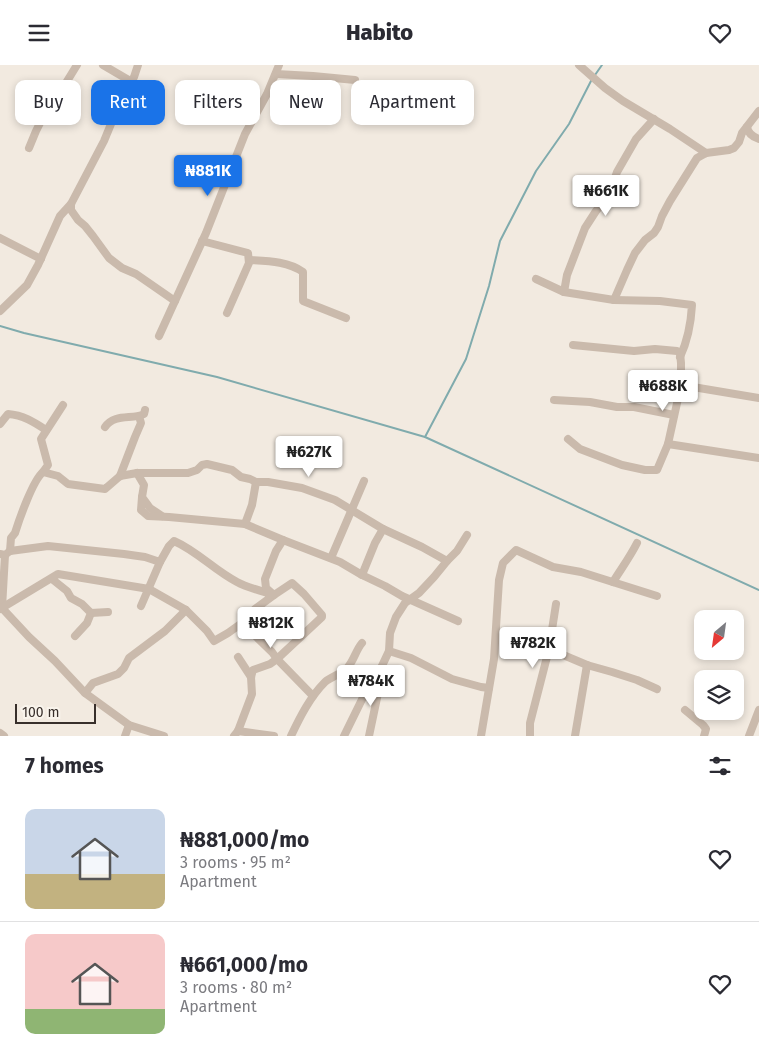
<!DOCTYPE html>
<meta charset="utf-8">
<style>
:root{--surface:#fff;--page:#f7f7f7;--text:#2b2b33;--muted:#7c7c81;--line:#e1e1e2;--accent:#1a73e8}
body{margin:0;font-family:"Fira Sans",sans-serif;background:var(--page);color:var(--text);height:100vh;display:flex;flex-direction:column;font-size:19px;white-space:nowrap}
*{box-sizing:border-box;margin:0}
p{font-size:16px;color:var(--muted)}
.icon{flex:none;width:28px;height:28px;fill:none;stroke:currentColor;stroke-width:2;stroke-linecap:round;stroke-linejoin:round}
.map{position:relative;height:671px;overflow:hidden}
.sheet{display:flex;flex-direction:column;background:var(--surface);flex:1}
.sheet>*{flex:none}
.banner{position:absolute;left:15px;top:15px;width:500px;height:45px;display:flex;gap:10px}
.needle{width:32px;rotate:209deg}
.controls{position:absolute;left:694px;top:545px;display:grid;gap:10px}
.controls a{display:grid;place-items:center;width:50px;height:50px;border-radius:10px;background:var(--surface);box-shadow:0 2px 8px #0003;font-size:25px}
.scale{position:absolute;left:15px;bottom:12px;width:81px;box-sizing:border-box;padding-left:5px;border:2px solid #382f2b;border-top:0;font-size:14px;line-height:18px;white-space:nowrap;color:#382f2b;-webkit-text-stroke:4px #f9f4ec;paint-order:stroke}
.price{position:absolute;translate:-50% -42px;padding:0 11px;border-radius:5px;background:#fff;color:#222;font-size:16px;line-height:32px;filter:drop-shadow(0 1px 2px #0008)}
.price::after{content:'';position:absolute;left:50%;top:30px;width:15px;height:11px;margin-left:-8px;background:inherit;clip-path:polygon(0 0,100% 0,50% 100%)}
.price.active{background:var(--accent);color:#fff}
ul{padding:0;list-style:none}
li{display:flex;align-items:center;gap:15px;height:125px;padding:0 25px}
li+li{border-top:1px solid var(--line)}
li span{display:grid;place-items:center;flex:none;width:140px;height:100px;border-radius:10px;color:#555}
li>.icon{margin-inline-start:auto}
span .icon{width:60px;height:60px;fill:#fffc;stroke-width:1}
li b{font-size:21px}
h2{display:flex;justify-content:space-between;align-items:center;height:60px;padding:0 25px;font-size:21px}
.tag{padding:0 18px;border-radius:10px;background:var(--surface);box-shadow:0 2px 8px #0003;font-size:18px;line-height:45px}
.tag.active{background:var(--accent);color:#fff}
header{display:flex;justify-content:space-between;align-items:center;height:65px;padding:0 25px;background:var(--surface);font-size:22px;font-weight:800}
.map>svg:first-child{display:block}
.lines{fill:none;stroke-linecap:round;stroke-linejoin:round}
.stream{stroke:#80abad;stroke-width:2}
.minor{stroke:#cabaac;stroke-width:8}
</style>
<header><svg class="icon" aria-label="menu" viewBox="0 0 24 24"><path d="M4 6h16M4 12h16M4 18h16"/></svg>Habito<svg class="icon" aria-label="heart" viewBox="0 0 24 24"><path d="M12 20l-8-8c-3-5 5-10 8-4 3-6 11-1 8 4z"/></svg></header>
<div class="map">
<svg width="759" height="671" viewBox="0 0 759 671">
<rect width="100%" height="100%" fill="#f2eae0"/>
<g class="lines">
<g class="stream">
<polyline points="595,10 602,0"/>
<polyline points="0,261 24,268 217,312 425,372 759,525"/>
<polyline points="425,372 466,294 489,221 500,176 536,106 569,59 592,14"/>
</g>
<g class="minor">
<polyline points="103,0 132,17"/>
<polyline points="138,0 134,12 118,42 104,76 71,139 71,145 78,155 85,161 93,171 109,193 122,203 136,209 175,236"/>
<polyline points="579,0 605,23 623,36 670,64 706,88"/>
<polyline points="276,9 313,11 355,15"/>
<path d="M747,62C748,68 753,72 759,74"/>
<polyline points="29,83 36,66 49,40 61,26 77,0"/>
<polyline points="0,173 41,194"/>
<polyline points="202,176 248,188 249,198 227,248"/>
<path d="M249,195C267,196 288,196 303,207V236L346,253"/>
<polyline points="536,214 564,227 614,235 627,205 635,188 645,175 654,168 658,162 662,151 670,136 697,93 706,88 729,85 734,83 739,77 742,68 759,46"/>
<polyline points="564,227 567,210 585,163 596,146 609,130 617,107 636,74 654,54"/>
<path d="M614,235L660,236L692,240C691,258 688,275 680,292"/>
<polyline points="0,246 27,220 38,200 60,151 71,139"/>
<polyline points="159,271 206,168 245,69 267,29 279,0"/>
<polyline points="681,320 759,333"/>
<polyline points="554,335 590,337 617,342 634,342 674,350"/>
<path d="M0,359L8,349C23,350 34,357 46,365"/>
<path d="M105,362C115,348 132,355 144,349L145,345"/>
<polyline points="568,374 580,384 622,400 645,405 657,405 668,379 681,320 681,298 680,288 677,286 655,284 634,286 573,280"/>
<polyline points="668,379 759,393"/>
<polyline points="43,407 48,400 41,374 63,340"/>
<polyline points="137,408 144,420 142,432 150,443 162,451"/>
<polyline points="120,411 135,372 141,358 139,351"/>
<polyline points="142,432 141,445 148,451 169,452 245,459 283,475"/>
<polyline points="245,459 252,440 256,417"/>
<path d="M10,486L11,473L15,468C19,455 33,415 43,407L58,411L68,419L105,424L120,411L137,408H188L197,405L202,400L207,399L232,405L241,412L250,414L256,417H268L302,423L335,435L383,464L422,482L447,496L457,486L467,470"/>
<polyline points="0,489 5,490 10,486 48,481 124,489 145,492 160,497 141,541"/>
<polyline points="5,490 2,543 29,572 55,596 85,628 129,660 164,671"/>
<polyline points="331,493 364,416"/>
<polyline points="362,510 375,478 383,464"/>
<polyline points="52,514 67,526 71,533 82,539 91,548 87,558 75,571"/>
<path d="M613,517C621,504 630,492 637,478"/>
<path d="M0,544L58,509L149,524L186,545L207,566L214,576L228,568L242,558L255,544L274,530C262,526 248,523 237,517C214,505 197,486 174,476L169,481L160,497"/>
<polyline points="91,548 108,547"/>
<polyline points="242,558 272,587 277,594 322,552 322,550 304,529 292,518 274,530 266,523 265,514 276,486 283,475 340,497 362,510 385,521 402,531 458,556"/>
<polyline points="549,584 587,600 612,607 637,615 657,624"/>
<polyline points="389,586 411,593 452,614 481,622 489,623"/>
<polyline points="238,592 251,612"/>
<polyline points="85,628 93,618 118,609 124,603 129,593 165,566 186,545"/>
<polyline points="685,645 703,660 706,664 704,671"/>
<polyline points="238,666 274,671"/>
<polyline points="0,668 4,671"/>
<polyline points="125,671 129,660"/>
<polyline points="234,671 238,666 252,629 251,612 253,605 270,599 277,594 313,631"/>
<path d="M291,671C300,652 310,632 325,617C332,611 342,609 348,602C354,595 356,585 362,578"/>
<polyline points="344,671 373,612 381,603 389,586 390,568 396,552 405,538 419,528 434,512 447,496"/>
<polyline points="369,671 381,614 381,603"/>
<polyline points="481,671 494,594 499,515 503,498 516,485 553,502 581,507 657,531"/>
<polyline points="530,671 530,658 549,584 556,539"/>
<polyline points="575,671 587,600"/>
<polyline points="749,671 759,645"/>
</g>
</g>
</svg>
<div class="controls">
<a><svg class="needle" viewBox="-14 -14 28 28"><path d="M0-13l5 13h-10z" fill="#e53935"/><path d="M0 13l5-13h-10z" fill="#7c7c81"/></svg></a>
<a><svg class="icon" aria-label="layers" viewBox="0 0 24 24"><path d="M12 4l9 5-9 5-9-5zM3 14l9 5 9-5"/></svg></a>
</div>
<div class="scale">100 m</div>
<b class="price active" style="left:208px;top:132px">₦881K</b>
<b class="price" style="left:606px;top:152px">₦661K</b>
<b class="price" style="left:663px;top:347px">₦688K</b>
<b class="price" style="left:309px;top:413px">₦627K</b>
<b class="price" style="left:271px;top:584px">₦812K</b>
<b class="price" style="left:533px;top:604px">₦782K</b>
<b class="price" style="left:371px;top:642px">₦784K</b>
<div class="banner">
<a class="tag">Buy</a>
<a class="tag active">Rent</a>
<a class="tag">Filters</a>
<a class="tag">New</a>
<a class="tag">Apartment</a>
</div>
</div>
<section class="sheet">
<h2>7 homes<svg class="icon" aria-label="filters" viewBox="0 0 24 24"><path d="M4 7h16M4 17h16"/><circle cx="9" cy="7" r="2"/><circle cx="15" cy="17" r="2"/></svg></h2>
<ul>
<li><span style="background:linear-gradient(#c9d6e8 65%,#c2b280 0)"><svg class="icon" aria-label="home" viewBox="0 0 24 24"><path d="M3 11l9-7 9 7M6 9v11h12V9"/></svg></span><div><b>₦881,000/mo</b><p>3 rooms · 95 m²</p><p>Apartment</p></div><svg class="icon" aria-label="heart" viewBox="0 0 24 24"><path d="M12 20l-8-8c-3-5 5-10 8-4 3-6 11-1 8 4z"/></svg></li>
<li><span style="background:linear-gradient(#f6c9c9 75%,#8fb573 0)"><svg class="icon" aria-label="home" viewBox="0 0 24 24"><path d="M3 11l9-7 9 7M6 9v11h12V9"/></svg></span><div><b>₦661,000/mo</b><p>3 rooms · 80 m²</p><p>Apartment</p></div><svg class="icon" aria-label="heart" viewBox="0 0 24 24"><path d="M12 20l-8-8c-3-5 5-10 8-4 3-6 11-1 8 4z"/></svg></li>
</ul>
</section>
